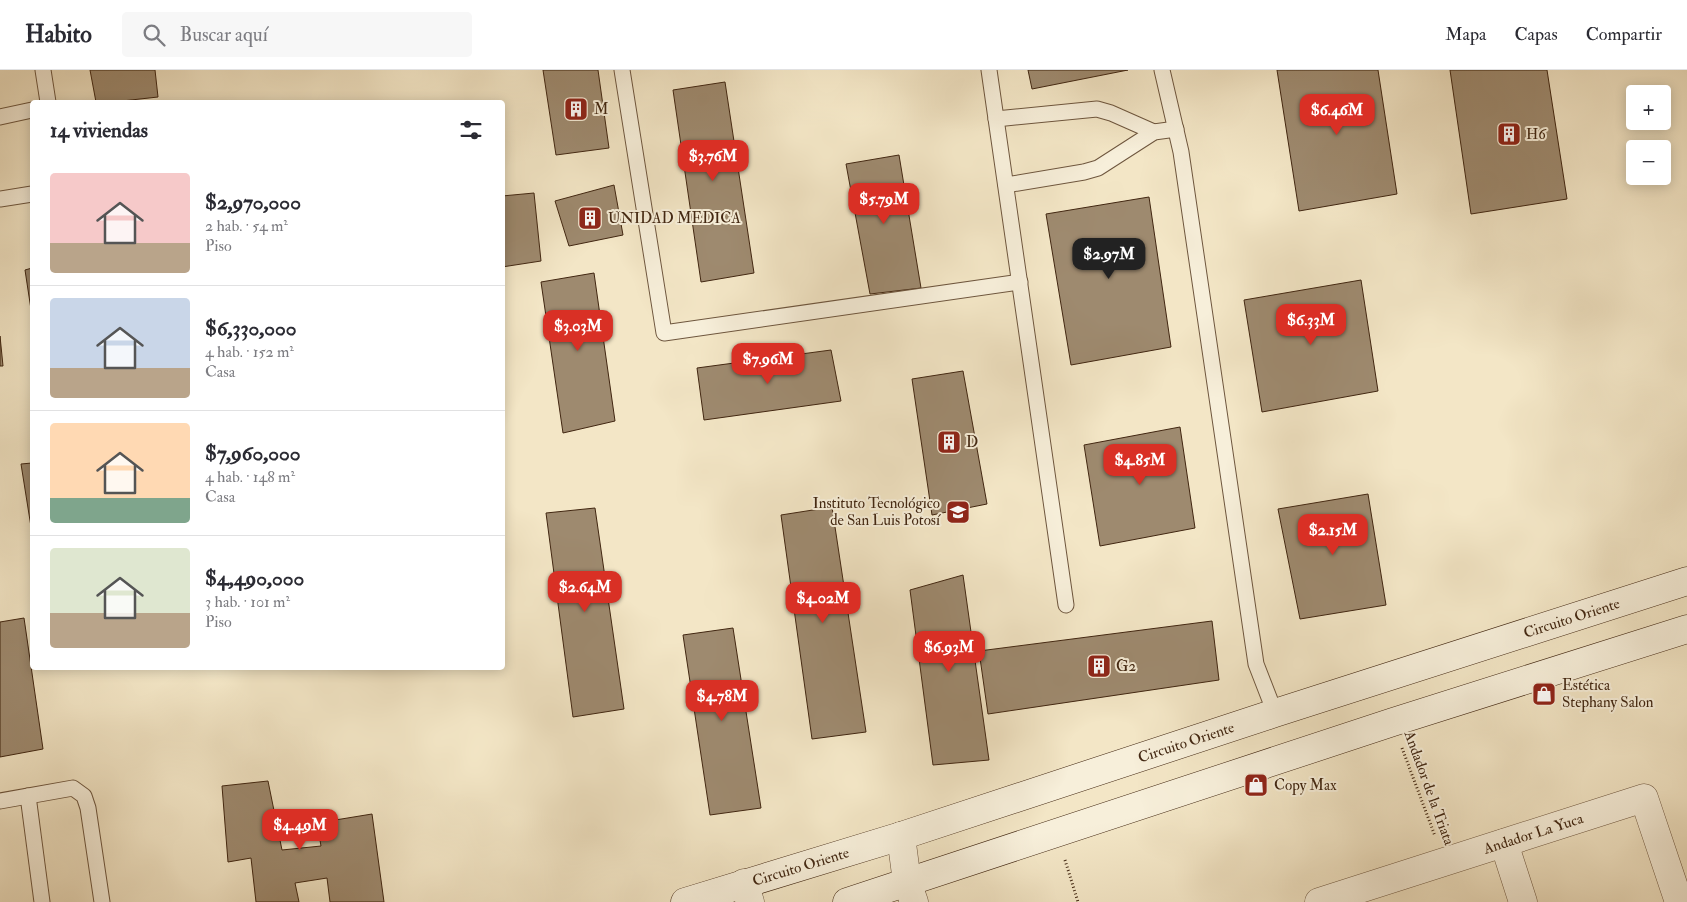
<!DOCTYPE html>
<html lang="es">
<meta charset="utf-8">
<style>
:root{--surface:#fff;--page:#f7f7f7;--text:#2b2b33;--muted:#7c7c81;--line:#e1e1e2;--accent:#d93025}
body{margin:0;font-family:"IM FELL Double Pica",serif;background:var(--page);color:var(--text);height:100vh;display:flex;flex-direction:column;font-size:19px;white-space:nowrap}
*{box-sizing:border-box;margin:0}
p{font-size:16px;color:var(--muted)}
.icon{flex:none;width:28px;height:28px;fill:none;stroke:currentColor;stroke-width:2;stroke-linecap:round;stroke-linejoin:round}
.map{position:relative;flex:1;overflow:hidden}
.drawer{position:absolute;left:30px;top:30px;width:475px;height:570px;display:flex;flex-direction:column;background:var(--surface);border-radius:5px;box-shadow:0 2px 12px #0003}
.drawer>*{flex:none}
.fabs{position:absolute;left:1626px;top:15px;display:grid;gap:10px}
.fabs a{display:grid;place-items:center;width:45px;height:45px;border-radius:5px;background:var(--surface);box-shadow:0 2px 12px #0003;font-size:25px}
.price{position:absolute;translate:-50% -42px;padding:0 11px;border-radius:10px;background:var(--accent);color:#fff;font-size:16px;line-height:32px;filter:drop-shadow(0 1px 2px #0008)}
.price::after{content:'';position:absolute;left:50%;top:30px;width:15px;height:11px;margin-left:-8px;background:inherit;clip-path:polygon(0 0,100% 0,50% 100%)}
.price.selected{background:#222;color:#fff}
ul{padding:0;list-style:none}
li{display:flex;align-items:center;gap:15px;height:125px;padding:0 20px}
li+li{border-top:1px solid var(--line)}
li span{display:grid;place-items:center;flex:none;width:140px;height:100px;border-radius:5px;color:#555}
li>.icon{margin-inline-start:auto}
span .icon{width:60px;height:60px;fill:#fffc;stroke-width:1}
li b{font-size:21px}
h2{display:flex;justify-content:space-between;align-items:center;height:60px;padding:0 20px;font-size:21px}
header{display:flex;align-items:center;gap:30px;box-sizing:border-box;height:70px;padding:0 25px;background:var(--surface);border-bottom:1px solid var(--line)}
header strong{font-size:24px}
nav{display:flex;gap:28px;margin-inline-start:auto;font-size:18px}
.search{width:350px;height:45px;background:var(--page);display:flex;align-items:center;gap:12px;box-sizing:border-box;padding:0 18px;border-radius:5px;color:var(--muted);font-size:19px}
.map>svg:first-child{display:block}
.building{fill:#9e8a6f;stroke:#412611}
.lines{fill:none;stroke-linecap:round;stroke-linejoin:round}
.lane-casing{stroke:#6e563e;stroke-width:17}
.street-casing{stroke:#6e563e;stroke-width:29}
.secondary-casing{stroke:#412611;stroke-width:29}
.path{stroke:#412611;stroke-width:3;stroke-dasharray:1 2.5;stroke-linecap:butt}
.lane{stroke:#f7efda;stroke-width:15}
.street{stroke:#f7efda;stroke-width:28}
.secondary{stroke:#f7efda;stroke-width:28}
.labels{text-anchor:middle;dominant-baseline:central;stroke-width:4;stroke-linejoin:round;paint-order:stroke}
.poi-label{font-size:15px;fill:#412611;stroke:#f7efda;text-anchor:start}
.street-label{font-size:15px;fill:#412611;stroke:#f7efda}
</style>
<header>
<strong>Habito</strong>
<div class="search"><svg class="icon" aria-label="search" viewBox="0 0 24 24"><circle cx="10" cy="10" r="6"/><path d="M15 15l6 6"/></svg>Buscar aquí</div>
<nav><a>Mapa</a><a>Capas</a><a>Compartir</a></nav>
</header>
<div class="map">
<svg width="1687" height="832" viewBox="0 0 1687 832">
<rect width="100%" height="100%" fill="#f3e6c6"/>
<filter id="stains"><feTurbulence type="fractalNoise" baseFrequency=".004" numOctaves="4"/><feColorMatrix values="0 0 0 0 .2 0 0 0 0 .09 0 0 0 0 .02 0 0 0 .5 -.17"/></filter>
<radialGradient id="worn" r=".72"><stop offset=".6" stop-color="#630" stop-opacity="0"/><stop offset="1" stop-color="#630" stop-opacity=".3"/></radialGradient>
<g class="building">
<polygon points="90,0 155,0 158,27 113,32 96,32"/>
<polygon points="543,0 598,0 609,78 556,85"/>
<polygon points="1028,0 1128,0 1032,19"/>
<polygon points="1277,0 1378,0 1397,124 1299,141"/>
<polygon points="1450,0 1547,0 1567,129 1471,144"/>
<polygon points="725,12 754,203 701,212 673,20"/>
<polygon points="899,85 921,218 870,224 846,94"/>
<polygon points="614,115 623,165 569,176 555,131"/>
<polygon points="534,123 541,191 502,197 502,126"/>
<polygon points="1149,127 1171,277 1071,295 1046,144"/>
<polygon points="32,198 32,246 25,200"/>
<polygon points="594,203 615,351 563,363 541,212"/>
<polygon points="1361,210 1378,321 1262,342 1244,230"/>
<polygon points="0,266 3,296 0,296"/>
<polygon points="831,280 841,331 704,350 697,298"/>
<polygon points="963,301 987,434 932,445 912,309"/>
<polygon points="1180,357 1195,458 1100,476 1084,375"/>
<polygon points="32,393 32,463 21,394"/>
<polygon points="1368,424 1386,535 1300,549 1278,439"/>
<polygon points="832,437 866,662 812,669 781,445"/>
<polygon points="595,438 624,639 573,647 546,443"/>
<polygon points="963,505 989,690 933,695 910,520"/>
<polygon points="24,548 43,679 0,687 0,552"/>
<polygon points="1212,551 1219,610 988,644 979,581"/>
<polygon points="733,558 761,738 710,745 683,565"/>
<polygon points="268,711 282,780 321,776 317,753 372,744 384,832 330,832 327,808 295,813 299,832 256,832 251,788 228,792 222,716"/>
</g>
<g class="lines">
<g class="lane-casing">
<g id="lane">
<polyline points="43,0 48,32"/>
<polyline points="622,0 664,263 1020,212"/>
<polyline points="989,0 1066,535"/>
<polyline points="1162,0 1181,82 1256,594 1275,643"/>
<polyline points="0,47 32,40"/>
<polyline points="996,49 1097,39 1111,43 1154,62"/>
<polyline points="1006,115 1084,102 1098,98 1154,62 1176,59"/>
<polyline points="0,129 32,124"/>
<polyline points="28,726 42,832"/>
<polyline points="0,731 73,718 84,726 88,738 102,832"/>
</g>
</g>
<g class="street-casing">
<g id="street">
<polyline points="901,766 907,812 914,832"/>
<polyline points="1504,773 1523,832"/>
<polyline points="744,813 750,832"/>
<path id="s1" d="M1319,832L1644,728L1679,832"/>
</g>
</g>
<g class="secondary-casing">
<g id="secondary">
<path id="s2" d="M685,832L901,766L1275,643L1687,511"/>
<polyline points="847,832 1393,652 1687,559"/>
</g>
</g>
<g class="path">
<polyline points="1402,678 1435,766"/>
<polyline points="1065,790 1078,832"/>
</g>
<use href="#lane" class="lane"/>
<use href="#street" class="street"/>
<use href="#secondary" class="secondary"/>
</g>
<defs>
<g id="building-square" transform="scale(1.25)"><rect x="-9" y="-9" width="18" height="18" rx="4" fill="#8f2418" stroke="#f7efda"/><path d="M-4-6H4V6H1V3H-1V6H-4ZM-2.5-4.3h1.7v1.8h-1.7ZM.8-4.3h1.7v1.8H.8ZM-2.5-1h1.7V.8h-1.7ZM.8-1h1.7V.8H.8Z" fill="#fff"/></g>
<g id="university-square" transform="scale(1.25)"><rect x="-9" y="-9" width="18" height="18" rx="4" fill="#8f2418" stroke="#f7efda"/><path d="M0-5L7-2L0 1L-7-2ZM-4 1L0 2.5L4 1V4Q0 6-4 4Z" fill="#fff"/></g>
<g id="shop-square" transform="scale(1.25)"><rect x="-9" y="-9" width="18" height="18" rx="4" fill="#8f2418" stroke="#f7efda"/><path d="M-5-2.5h2.3a2.7 3.5 0 0 1 5.4 0H5L5.5 6h-11ZM-1.5-2.5h3a1.5 2.3 0 0 0-3 0Z" fill="#fff"/></g>
</defs>
<g fill-rule="evenodd">
<use href="#building-square" x="576" y="39"/>
<use href="#building-square" x="1509" y="64"/>
<use href="#building-square" x="590" y="148"/>
<use href="#building-square" x="949" y="372"/>
<use href="#university-square" x="958" y="442"/>
<use href="#building-square" x="1099" y="596"/>
<use href="#shop-square" x="1544" y="624"/>
<use href="#shop-square" x="1256" y="715"/>
</g>
<g class="labels">
<g class="poi-label">
<text x="594" y="39">M</text>
<text x="1526" y="64">H6</text>
<text x="608" y="148">UNIDAD MEDICA</text>
<text x="966" y="372">D</text>
<text x="940" y="433" text-anchor="end">Instituto Tecnológico<tspan x="940" dy="17">de San Luis Potosí</tspan></text>
<text x="1116" y="596">G2</text>
<text x="1562" y="615">Estética<tspan x="1562" dy="17">Stephany Salon</tspan></text>
<text x="1274" y="715">Copy Max</text>
</g>
<g class="street-label">
<text stroke="none"><textPath href="#s2" startOffset="931">Circuito Oriente</textPath></text>
<text stroke="none"><textPath href="#s2" startOffset="526">Circuito Oriente</textPath></text>
<text transform="translate(1429 718) rotate(70)">Andador de la Triata</text>
<text stroke="none"><textPath href="#s1" startOffset="225">Andador La Yuca</textPath></text>
<text stroke="none"><textPath href="#s2" startOffset="121">Circuito Oriente</textPath></text>
</g>
</g>
<rect width="100%" height="100%" filter="url(#stains)"/>
<rect width="100%" height="100%" fill="url(#worn)"/>
</svg>
<div class="fabs">
<a>+</a>
<a>−</a>
</div>
<b class="price" style="left:1337px;top:66px">$6.46M</b>
<b class="price" style="left:713px;top:112px">$3.76M</b>
<b class="price" style="left:884px;top:155px">$5.79M</b>
<b class="price selected" style="left:1109px;top:210px">$2.97M</b>
<b class="price" style="left:1311px;top:276px">$6.33M</b>
<b class="price" style="left:578px;top:282px">$3.03M</b>
<b class="price" style="left:768px;top:315px">$7.96M</b>
<b class="price" style="left:1140px;top:416px">$4.85M</b>
<b class="price" style="left:1333px;top:486px">$2.15M</b>
<b class="price" style="left:585px;top:543px">$2.64M</b>
<b class="price" style="left:823px;top:554px">$4.02M</b>
<b class="price" style="left:949px;top:603px">$6.93M</b>
<b class="price" style="left:722px;top:652px">$4.78M</b>
<b class="price" style="left:300px;top:781px">$4.49M</b>
<section class="drawer">
<h2>14 viviendas<svg class="icon" aria-label="filters" viewBox="0 0 24 24"><path d="M4 7h16M4 17h16"/><circle cx="9" cy="7" r="2"/><circle cx="15" cy="17" r="2"/></svg></h2>
<ul>
<li><span style="background:linear-gradient(#f6c9c9 70%,#b9a48a 0)"><svg class="icon" aria-label="home" viewBox="0 0 24 24"><path d="M3 11l9-7 9 7M6 9v11h12V9"/></svg></span><div><b>$2,970,000</b><p>2 hab. · 54 m²</p><p>Piso</p></div></li>
<li><span style="background:linear-gradient(#c9d6e8 70%,#b9a48a 0)"><svg class="icon" aria-label="home" viewBox="0 0 24 24"><path d="M3 11l9-7 9 7M6 9v11h12V9"/></svg></span><div><b>$6,330,000</b><p>4 hab. · 152 m²</p><p>Casa</p></div></li>
<li><span style="background:linear-gradient(#ffd9b3 75%,#7fa58c 0)"><svg class="icon" aria-label="home" viewBox="0 0 24 24"><path d="M3 11l9-7 9 7M6 9v11h12V9"/></svg></span><div><b>$7,960,000</b><p>4 hab. · 148 m²</p><p>Casa</p></div></li>
<li><span style="background:linear-gradient(#dfe7d0 65%,#b9a48a 0)"><svg class="icon" aria-label="home" viewBox="0 0 24 24"><path d="M3 11l9-7 9 7M6 9v11h12V9"/></svg></span><div><b>$4,490,000</b><p>3 hab. · 101 m²</p><p>Piso</p></div></li>
</ul>
</section>
</div>
